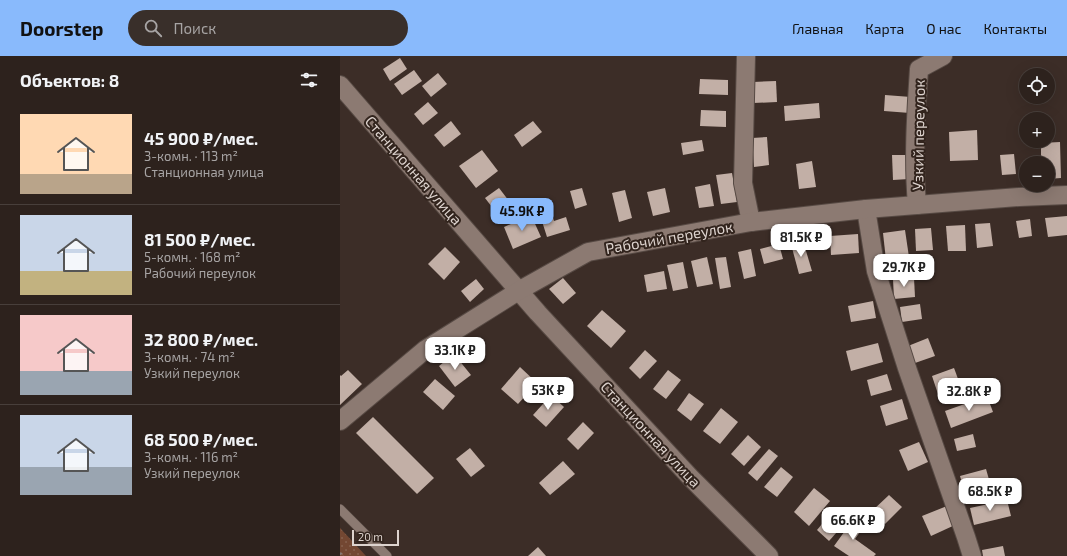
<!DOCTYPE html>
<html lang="ru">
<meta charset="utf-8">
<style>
:root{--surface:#2d221d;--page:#392f2a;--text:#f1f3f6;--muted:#a7a4a4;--line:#483f3b;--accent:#89bafc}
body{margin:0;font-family:"Exo 2",sans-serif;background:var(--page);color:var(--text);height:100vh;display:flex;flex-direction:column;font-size:15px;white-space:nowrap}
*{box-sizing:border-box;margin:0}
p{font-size:13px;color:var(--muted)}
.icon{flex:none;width:22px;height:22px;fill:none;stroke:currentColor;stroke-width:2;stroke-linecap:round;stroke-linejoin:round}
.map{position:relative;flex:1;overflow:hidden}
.details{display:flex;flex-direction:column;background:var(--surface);width:340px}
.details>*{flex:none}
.tools{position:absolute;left:679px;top:12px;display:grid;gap:8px}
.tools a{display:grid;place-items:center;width:36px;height:36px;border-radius:50%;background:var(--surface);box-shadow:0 4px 16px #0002,0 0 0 1px var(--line);font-size:20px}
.scale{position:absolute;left:12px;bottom:10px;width:47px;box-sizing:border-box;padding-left:4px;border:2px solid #ddd3ce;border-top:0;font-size:11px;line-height:14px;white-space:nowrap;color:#ddd3ce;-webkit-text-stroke:3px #32241d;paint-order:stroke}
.price{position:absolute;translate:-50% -34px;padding:0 9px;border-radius:8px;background:#fff;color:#222;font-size:13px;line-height:26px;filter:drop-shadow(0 1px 2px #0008)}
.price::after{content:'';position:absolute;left:50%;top:24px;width:12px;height:9px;margin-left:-6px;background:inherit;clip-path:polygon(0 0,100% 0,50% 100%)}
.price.current{background:var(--accent);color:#111}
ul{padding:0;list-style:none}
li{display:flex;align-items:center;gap:12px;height:100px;padding:0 20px}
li+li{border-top:1px solid var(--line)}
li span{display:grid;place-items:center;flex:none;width:112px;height:80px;border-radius:0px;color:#555}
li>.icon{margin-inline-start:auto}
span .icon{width:48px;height:48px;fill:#fffc;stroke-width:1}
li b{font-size:17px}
h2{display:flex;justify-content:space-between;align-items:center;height:48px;padding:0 20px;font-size:17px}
header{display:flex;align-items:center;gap:24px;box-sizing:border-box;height:56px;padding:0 20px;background:var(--accent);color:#111}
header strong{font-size:19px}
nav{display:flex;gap:22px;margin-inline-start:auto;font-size:14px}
.search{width:280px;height:36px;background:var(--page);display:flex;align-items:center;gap:10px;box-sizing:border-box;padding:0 14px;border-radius:22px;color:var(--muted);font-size:15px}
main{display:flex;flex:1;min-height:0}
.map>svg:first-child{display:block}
.park{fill:url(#park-dots)}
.building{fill:#c2afa6}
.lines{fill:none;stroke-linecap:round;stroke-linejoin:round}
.lane-casing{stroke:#574a44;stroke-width:10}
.street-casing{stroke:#574a44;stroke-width:20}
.path{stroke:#857873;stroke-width:2.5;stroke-dasharray:2 2;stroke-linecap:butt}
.lane{stroke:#8c7a72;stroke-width:9}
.street{stroke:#8c7a72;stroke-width:18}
.labels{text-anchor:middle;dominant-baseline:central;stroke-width:4;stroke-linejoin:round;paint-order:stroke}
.street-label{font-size:15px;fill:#ddd3ce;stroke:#32241d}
</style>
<header>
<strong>Doorstep</strong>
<div class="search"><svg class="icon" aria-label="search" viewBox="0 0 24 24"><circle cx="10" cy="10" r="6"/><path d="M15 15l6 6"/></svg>Поиск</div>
<nav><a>Главная</a><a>Карта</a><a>О нас</a><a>Контакты</a></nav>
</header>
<main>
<section class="details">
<h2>Объектов: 8<svg class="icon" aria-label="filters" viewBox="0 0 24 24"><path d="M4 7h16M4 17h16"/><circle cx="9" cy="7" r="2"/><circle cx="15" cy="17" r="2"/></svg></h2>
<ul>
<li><span style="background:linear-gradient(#ffd9b3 75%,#b9a48a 0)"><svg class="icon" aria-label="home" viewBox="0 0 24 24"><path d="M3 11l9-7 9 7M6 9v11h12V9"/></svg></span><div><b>45 900 ₽/мес.</b><p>3-комн. · 113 m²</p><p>Станционная улица</p></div></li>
<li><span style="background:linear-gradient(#c9d6e8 70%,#c2b280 0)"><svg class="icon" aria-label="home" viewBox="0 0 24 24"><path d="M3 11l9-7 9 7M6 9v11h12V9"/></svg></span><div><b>81 500 ₽/мес.</b><p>5-комн. · 168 m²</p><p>Рабочий переулок</p></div></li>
<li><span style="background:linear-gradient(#f6c9c9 70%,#9aa5b1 0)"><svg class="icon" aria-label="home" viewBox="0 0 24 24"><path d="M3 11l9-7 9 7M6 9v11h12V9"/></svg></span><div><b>32 800 ₽/мес.</b><p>3-комн. · 74 m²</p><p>Узкий переулок</p></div></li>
<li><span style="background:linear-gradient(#c9d6e8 65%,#9aa5b1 0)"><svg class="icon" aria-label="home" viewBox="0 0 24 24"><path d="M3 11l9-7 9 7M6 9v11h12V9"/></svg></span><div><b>68 500 ₽/мес.</b><p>3-комн. · 116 m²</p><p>Узкий переулок</p></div></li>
</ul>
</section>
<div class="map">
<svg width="727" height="500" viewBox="0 0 727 500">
<defs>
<pattern id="park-dots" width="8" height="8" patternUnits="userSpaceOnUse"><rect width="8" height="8" fill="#734732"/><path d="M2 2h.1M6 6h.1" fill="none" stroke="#86614e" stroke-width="1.8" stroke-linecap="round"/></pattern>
</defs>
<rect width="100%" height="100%" fill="#3c2d27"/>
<polygon class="park" points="0,472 26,500 0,500"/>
<g class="building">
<polygon points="60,2 67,13 50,25 43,13"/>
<polygon points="74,14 82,25 62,39 54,28"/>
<polygon points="98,17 107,28 91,41 82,30"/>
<polygon points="360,23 388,24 388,39 359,38"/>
<polygon points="436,25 437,46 413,47 413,26"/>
<polygon points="545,39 571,41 570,57 544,55"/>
<polygon points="88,46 98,57 83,69 74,58"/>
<polygon points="479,47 480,62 445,65 444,50"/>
<polygon points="361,54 386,55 386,71 360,70"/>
<polygon points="111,65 121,78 104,91 94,79"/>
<polygon points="193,65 202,76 182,91 174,79"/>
<polygon points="637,74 638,104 610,105 609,76"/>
<polygon points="427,81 429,109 414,111 412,82"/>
<polygon points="362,84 364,95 343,99 341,87"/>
<polygon points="720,86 721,122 708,123 708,107 701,107 701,87"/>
<polygon points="142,94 158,115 136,132 119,110"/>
<polygon points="674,98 676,118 662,119 660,99"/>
<polygon points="552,99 568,99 569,123 553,124"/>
<polygon points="472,105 476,131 459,133 456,108"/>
<polygon points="392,117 397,146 381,148 376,119"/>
<polygon points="370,128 374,150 359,152 355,131"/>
<polygon points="159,132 169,145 155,155 145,142"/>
<polygon points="242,132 247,149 235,153 230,135"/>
<polygon points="325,132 330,156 313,160 307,136"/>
<polygon points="285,134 292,162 279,166 272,137"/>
<polygon points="211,155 214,165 226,161 230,174 207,181 200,159"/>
<polygon points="191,159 201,181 173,193 164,171"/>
<polygon points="727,160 727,179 708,181 705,162"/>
<polygon points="690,163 692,180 679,182 676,165"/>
<polygon points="650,167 653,190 637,192 635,168"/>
<polygon points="625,169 626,195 608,195 606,170"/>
<polygon points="591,172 593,194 576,195 575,173"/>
<polygon points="565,174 569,201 546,204 543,177"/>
<polygon points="518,178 519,197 491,199 490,180"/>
<polygon points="463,185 472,215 459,218 451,188"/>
<polygon points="439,188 443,203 424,208 420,193"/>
<polygon points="105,191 120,206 104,224 88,208"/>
<polygon points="411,193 416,220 404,223 398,196"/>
<polygon points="367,201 373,228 357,231 351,205"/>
<polygon points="386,201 391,231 380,233 375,202"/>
<polygon points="343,206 348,232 333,235 327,209"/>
<polygon points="324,215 327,233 307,236 304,219"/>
<polygon points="223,222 236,237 223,248 209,233"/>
<polygon points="574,222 575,241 554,243 553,223"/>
<polygon points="136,223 144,233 130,246 121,235"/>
<polygon points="533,245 536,262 511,266 508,250"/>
<polygon points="580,248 582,263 562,266 560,251"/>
<polygon points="262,254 286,275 271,292 247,270"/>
<polygon points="588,282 595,300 575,307 568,290"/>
<polygon points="538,287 543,306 511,315 506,295"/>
<polygon points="305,294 317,305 300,323 289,312"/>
<polygon points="114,298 131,319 115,331 99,310"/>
<polygon points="180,311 197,327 178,348 161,333"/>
<polygon points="614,312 624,339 601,347 592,320"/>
<polygon points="8,314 22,328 0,349 0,319 1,320"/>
<polygon points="328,314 341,324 326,343 313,333"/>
<polygon points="547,318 552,334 531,340 527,324"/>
<polygon points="95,323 115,340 103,354 83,336"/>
<polygon points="349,337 364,348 351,365 337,354"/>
<polygon points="211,339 224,351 206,371 193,359"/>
<polygon points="647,340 653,356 611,372 605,355"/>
<polygon points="562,343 568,363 546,370 540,350"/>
<polygon points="381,352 398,366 380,388 363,375"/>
<polygon points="33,361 94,422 77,438 16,377"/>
<polygon points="243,366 254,377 238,394 227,383"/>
<polygon points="633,378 636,391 617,395 614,383"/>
<polygon points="408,379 421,391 404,410 391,398"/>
<polygon points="579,386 588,406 568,415 559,394"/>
<polygon points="130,392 145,410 131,421 116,403"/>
<polygon points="429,393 438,400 417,425 408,417"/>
<polygon points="223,405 235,418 210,439 199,427"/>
<polygon points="441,411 453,421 437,441 424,431"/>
<polygon points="646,413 650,427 624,434 620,420"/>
<polygon points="474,432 490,445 469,470 454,456"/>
<polygon points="549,439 562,451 545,468 532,455"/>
<polygon points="667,444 671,460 634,469 630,452"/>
<polygon points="607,450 615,469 591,480 582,460"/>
<polygon points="492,456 505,467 489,485 477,474"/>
<polygon points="515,461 525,469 515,483 536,498 534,500 509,500 494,490"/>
<polygon points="663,490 665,500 643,500 642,494"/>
<polygon points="198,491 206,500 188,500"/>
</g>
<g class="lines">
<g class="lane-casing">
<polyline id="lane" points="0,453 47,500"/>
</g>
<g class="street-casing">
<g id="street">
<polyline points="406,0 403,127 411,166"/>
<polyline points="0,29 198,257 350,421 429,500"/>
<path d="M577,149C573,102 576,59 579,13L603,0"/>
<polyline points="526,153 536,215 567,312 626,481 632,500"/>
<polyline points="0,365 86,293 180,234 248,196 411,166 526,153 679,141 727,139"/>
</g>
</g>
<polyline class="path" points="0,497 3,500"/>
<use href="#lane" class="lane"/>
<use href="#street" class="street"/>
</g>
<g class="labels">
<g class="street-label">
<text transform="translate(578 79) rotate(-89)">Узкий переулок</text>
<text transform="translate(74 114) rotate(49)">Станционная улица</text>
<text transform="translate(329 181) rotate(-10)">Рабочий переулок</text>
<text transform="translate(311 378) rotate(47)">Станционная улица</text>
</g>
</g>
</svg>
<div class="tools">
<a><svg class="icon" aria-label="locate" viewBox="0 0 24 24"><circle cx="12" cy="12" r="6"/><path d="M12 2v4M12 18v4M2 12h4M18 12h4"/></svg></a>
<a>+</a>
<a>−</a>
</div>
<div class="scale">20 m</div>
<b class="price current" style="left:182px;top:176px">45.9K ₽</b>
<b class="price" style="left:461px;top:202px">81.5K ₽</b>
<b class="price" style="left:564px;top:232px">29.7K ₽</b>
<b class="price" style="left:115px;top:315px">33.1K ₽</b>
<b class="price" style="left:208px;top:355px">53K ₽</b>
<b class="price" style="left:629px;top:356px">32.8K ₽</b>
<b class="price" style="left:650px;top:456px">68.5K ₽</b>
<b class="price" style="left:513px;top:485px">66.6K ₽</b>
</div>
</main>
